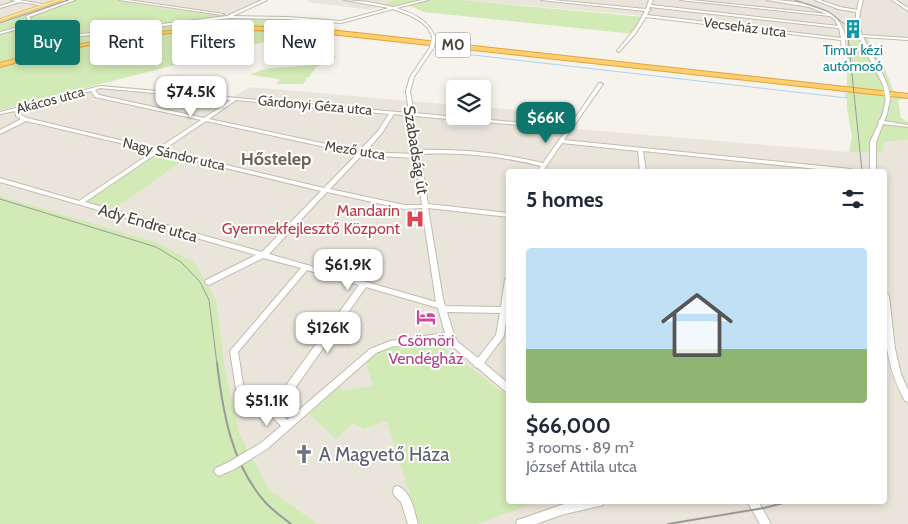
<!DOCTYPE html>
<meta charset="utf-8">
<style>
:root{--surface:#fff;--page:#f2f2f3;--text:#1f2937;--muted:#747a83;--line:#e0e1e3;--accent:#0f766e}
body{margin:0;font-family:Cabin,sans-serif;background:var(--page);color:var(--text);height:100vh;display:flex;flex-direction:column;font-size:19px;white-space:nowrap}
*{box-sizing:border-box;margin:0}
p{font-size:16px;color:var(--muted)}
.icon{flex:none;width:28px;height:28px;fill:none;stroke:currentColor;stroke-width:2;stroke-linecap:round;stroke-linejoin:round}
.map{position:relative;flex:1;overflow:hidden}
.panel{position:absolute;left:506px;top:169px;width:381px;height:335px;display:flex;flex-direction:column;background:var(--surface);border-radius:5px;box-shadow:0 2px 8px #0003}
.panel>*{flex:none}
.top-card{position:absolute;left:15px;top:20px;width:416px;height:45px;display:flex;gap:10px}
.tools{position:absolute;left:446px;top:80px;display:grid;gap:10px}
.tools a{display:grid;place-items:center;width:45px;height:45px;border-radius:5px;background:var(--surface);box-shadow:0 2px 8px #0003;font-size:25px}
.price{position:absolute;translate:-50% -42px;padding:0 11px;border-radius:10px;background:#fff;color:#222;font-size:16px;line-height:32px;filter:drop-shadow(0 1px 2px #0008)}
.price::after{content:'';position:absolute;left:50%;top:30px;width:15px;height:11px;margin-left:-8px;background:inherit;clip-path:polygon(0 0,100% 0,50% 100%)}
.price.active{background:var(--accent);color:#fff}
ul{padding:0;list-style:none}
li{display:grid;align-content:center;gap:10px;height:265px;padding:0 20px}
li+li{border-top:1px solid var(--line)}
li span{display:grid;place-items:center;height:155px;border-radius:5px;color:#555}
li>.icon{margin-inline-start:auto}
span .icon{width:90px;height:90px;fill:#fffc;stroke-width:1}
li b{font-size:21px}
h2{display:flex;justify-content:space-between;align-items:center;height:60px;padding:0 20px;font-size:21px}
.chip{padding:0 18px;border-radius:5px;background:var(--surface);box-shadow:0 2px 8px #0003;font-size:18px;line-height:45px}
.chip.active{background:var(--accent);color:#fff}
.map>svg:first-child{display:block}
.residential{fill:#eae5da;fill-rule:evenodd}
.green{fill:#d2eab5}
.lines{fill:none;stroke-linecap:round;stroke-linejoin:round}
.stream{stroke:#a9d4f2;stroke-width:1}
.minor-casing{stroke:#c2bbae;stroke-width:2}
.major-casing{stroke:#e6c16a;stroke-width:2}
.highway-casing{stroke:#e0a43c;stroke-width:2}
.minor{fill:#fff;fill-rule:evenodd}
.major{fill:#ffe39c;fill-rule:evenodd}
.highway{fill:#ffcf6e;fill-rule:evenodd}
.tram-far1{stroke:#9a9a9a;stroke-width:1}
.tram{stroke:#9a9a9a;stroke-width:2}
.minor-bridge-far2-casing{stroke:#c2bbae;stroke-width:5;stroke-linecap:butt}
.minor-bridge-far1-casing{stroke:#c2bbae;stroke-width:5.5;stroke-linecap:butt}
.minor-bridge-casing{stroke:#c2bbae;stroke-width:11;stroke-linecap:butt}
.minor-bridge-far2{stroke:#fff;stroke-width:4}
.minor-bridge-far1{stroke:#fff;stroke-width:4.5}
.minor-bridge{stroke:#fff;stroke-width:9}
.labels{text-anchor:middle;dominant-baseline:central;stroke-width:4;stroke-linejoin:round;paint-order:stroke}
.far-street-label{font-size:14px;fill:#4b4439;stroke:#fff}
.far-culture-label{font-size:14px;fill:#0d838f;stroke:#fff}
.shield{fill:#fff;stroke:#817c74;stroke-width:1}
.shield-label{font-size:15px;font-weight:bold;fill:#4b4439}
.street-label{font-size:16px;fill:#4b4439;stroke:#fff}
.health-label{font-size:16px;fill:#be3a42;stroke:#fff;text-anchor:end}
.hotel-label{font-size:16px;fill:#b23c85;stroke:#fff}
.far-district-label{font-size:18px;font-weight:bold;fill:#6e6250;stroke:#fff}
.near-worship-label{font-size:19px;fill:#5b616d;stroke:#fff;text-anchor:start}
</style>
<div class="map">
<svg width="908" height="524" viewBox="0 0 908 524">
<rect width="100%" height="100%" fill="#f6f3ec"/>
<g class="residential">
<polygon points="0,0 65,0 0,22"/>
<polygon points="117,0 266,0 233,15 166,9"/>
<polygon points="311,0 393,0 372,10 307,2"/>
<polygon points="461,0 908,0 908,40 868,37 847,32 846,40 645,16"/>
<path d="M104,85L234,96L250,87L455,105V116H482L483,107L577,115V129L849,152L882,153L884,142L908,140V524H318L269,489L240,435L194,262L156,242L0,196V110ZM509,171H885V501H509Z"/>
</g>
<g class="green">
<polygon points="69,0 117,0 166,9 233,15 230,17 287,18 338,23 0,110 0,24"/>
<polygon points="393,0 461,0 643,17 634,34 424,12 408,5 395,8 381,6"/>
<polygon points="847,31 868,35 869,46 884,67 893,90 905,98 898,100 901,118 908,122 908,140 884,142 882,153 849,152 852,137 847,108"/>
<path d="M336,56L332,61L316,67L309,77L305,78L307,79L303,84H276L280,79L250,75C265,66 285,68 303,66C313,64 325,56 336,56Z"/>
<polygon points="159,153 184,159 113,210 86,202"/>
<polygon points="0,196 156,242 194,262 216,300 225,371 240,435 269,489 318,524 0,524"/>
<polygon points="435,341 509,397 509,501 530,501 531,504 476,524 419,524 387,421 364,429 353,423 336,439 309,414 339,386 342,391 373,386 365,359 385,347"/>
</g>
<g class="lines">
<polyline class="stream" points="443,46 438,51 847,98 845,93"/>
<g class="minor-casing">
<g id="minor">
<polygon points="11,0 19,0 47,5 45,6 20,2 0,8 0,6 16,1"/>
<path d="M70,0H75L29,17L33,23L38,25L82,34L227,16L262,0H267L233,16L287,17L341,21L389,8L344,0L369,2L393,7L422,0H428L397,8C416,15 427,19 436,38L433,39L428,28L420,21L409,15L393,9L341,23L287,19L230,18L82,36L32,25L0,34V32L30,24L26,16Z"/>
<polygon points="119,0 128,0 224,14 222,15"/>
<path d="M541,0H553L646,9L649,0H653L651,5L838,26L835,20L830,16L680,0H691L827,14L809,7L767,0C789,0 833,4 842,27C846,34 845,43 846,50L844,51L842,50L841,40L646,17L635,34L619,52L617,51L636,27L645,11ZM650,7L839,28L841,38L647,15L649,11L651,10L649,9Z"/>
<path d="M815,0H820L840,7L857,10L859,0H863C859,14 858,21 862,35L908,38V40L863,37L884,77L888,88V89L884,88C874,62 854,41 856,12L838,9Z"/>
<polygon points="892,0 896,0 908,8 908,11"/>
<path d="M431,46L434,47L414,77L410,91L414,113L569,127L599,83H601L603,84L564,140L851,169L854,171H837L643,151L646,171H640L638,151L562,143L543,171H537L541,166C501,156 461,152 420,154L428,204L509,213V217L428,208L443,299L445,306L501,307L505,279L509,277V313H507L504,336L484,363L509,384V393L506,392L478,368L475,367L474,365L452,346L448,338L391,347L376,353L267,449L249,460L246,458L244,455L246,452L261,443L281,426L270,414L238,402L230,351L301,268L263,258L209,285L206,284L205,282L206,280L256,255L0,182V178L79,201L154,151L26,121L0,134V130L21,119L16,116L15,111L0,114V112L100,86L409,113L406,91L410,77ZM100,88L231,100L204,118L99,95L95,90ZM91,91L95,97L201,120L157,149L27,118L20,114L19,109ZM236,100L389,114L378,131L359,151L209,119ZM394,114L409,116L415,154L365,152L382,133ZM414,116L567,129L543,163C502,153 461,149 419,150ZM206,121L357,154L324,188L163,150ZM159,152L321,191L262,252L85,202ZM362,155L415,158L422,205H404L330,189ZM327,192L404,209L422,208L436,302L269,254ZM307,270L359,285L271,406L245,397L238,352ZM366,287L438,308L445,333L390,341L370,349L287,420L279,411ZM447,312L500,313L496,335L478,358L458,342L454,335Z"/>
<path d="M886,98L890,99L887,114L884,121L908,125V127L883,124L876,142V171H870V142L879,123L878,122C884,116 884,106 886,98Z"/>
<path d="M885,293L888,294L889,296L895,349L901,374L908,390V402L905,401C884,362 885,336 885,293Z"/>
<polygon points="231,461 234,463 236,466 234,469 219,476 216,474 214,471 216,468"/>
<path d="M398,486C412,493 414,511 418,524H408L401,502L394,495L393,491L394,487Z"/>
<polygon points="576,501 604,501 603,505 599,506 561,515 536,524 516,524 517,520 521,519 561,505"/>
<polygon points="747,501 758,501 771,524 760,524"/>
</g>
</g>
<g class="major-casing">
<polygon id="major" points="56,0 62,0 0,21 0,19"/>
</g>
<g class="highway-casing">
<path id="highway" d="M240,26L321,29L908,94V98L321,33C253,28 186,29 119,39C79,46 40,56 0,67V63C80,41 157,29 240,26Z"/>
</g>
<use href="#minor" class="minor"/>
<use href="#major" class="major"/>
<use href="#highway" class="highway"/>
<g class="tram-far1">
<polyline points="795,0 829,12 847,26 862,171"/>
<polyline points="0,23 68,0"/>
<polyline points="0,199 156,247 181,262 200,282 209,300 217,364"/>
</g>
<g class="tram">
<path d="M217,363C223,413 231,463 265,502C272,510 282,517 291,524"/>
<polyline points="668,524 764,508 791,501"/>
</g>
<g class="minor-bridge-far2-casing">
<polyline id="minor-bridge-far2" points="432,47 434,38"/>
</g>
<g class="minor-bridge-far1-casing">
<polyline id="minor-bridge-far1" points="886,88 888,99"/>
</g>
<g class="minor-bridge-casing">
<polyline id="minor-bridge" points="231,466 249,455"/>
</g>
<use href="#minor-bridge-far2" class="minor-bridge-far2"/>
<use href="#minor-bridge-far1" class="minor-bridge-far1"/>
<use href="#minor-bridge" class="minor-bridge"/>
</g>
<defs>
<g id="building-bare" transform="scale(1.5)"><path d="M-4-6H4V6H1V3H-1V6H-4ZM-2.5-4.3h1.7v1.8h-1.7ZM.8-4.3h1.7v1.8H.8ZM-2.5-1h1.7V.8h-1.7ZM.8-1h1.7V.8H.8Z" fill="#0f9aa8" stroke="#fff" stroke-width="2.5" paint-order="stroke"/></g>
<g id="hospital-bare" transform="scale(1.5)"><path d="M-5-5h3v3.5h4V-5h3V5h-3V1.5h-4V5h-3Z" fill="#e0444e" stroke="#fff" stroke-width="2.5" paint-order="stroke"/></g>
<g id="hotel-bare" transform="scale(1.5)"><path d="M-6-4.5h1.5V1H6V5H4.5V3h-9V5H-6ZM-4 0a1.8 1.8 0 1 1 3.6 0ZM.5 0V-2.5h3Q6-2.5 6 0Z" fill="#d1479c" stroke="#fff" stroke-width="2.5" paint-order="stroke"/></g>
<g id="church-bare" transform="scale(1.5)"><path d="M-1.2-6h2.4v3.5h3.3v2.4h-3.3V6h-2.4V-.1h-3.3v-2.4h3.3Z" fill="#6b7280" stroke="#fff" stroke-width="2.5" paint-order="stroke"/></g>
</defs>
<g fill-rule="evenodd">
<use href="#building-bare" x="853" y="29"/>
<use href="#hospital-bare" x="415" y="219"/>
<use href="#hotel-bare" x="426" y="317"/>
<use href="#church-bare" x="304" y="454"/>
</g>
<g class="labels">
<g class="far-street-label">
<text transform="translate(745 27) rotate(7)">Vecseház utca</text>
<text transform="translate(50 100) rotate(-15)">Akácos utca</text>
<text transform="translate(315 105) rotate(5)">Gárdonyi Géza utca</text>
<text transform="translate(355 150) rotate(9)">Mező utca</text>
<text transform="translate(174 154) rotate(13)">Nagy Sándor utca</text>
</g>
<g class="far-culture-label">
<text x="853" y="50">Timur kézi<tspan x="853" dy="16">autómosó</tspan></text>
</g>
<rect class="shield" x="435.5" y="32.5" width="35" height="25" rx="4"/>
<g class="shield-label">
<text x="453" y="45">M0</text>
</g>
<g class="street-label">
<text transform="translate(416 150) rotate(81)">Szabadság út</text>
<text transform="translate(148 223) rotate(16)">Ady Endre utca</text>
</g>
<g class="health-label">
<text x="400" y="210">Mandarin<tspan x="400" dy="18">Gyermekfejlesztő Központ</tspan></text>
</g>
<g class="hotel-label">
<text x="426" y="340">Csömöri<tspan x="426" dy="18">Vendégház</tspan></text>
</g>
<g class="far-district-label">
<text x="276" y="159">Hőstelep</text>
</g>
<g class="near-worship-label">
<text x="319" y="454">A Magvető Háza</text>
</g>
</g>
</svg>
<div class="tools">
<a><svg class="icon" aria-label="layers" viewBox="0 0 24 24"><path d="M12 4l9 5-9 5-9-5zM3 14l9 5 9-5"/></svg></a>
</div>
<b class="price" style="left:191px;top:118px">$74.5K</b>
<b class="price active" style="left:546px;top:144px">$66K</b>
<b class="price" style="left:348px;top:291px">$61.9K</b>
<b class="price" style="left:328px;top:354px">$126K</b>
<b class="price" style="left:267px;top:427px">$51.1K</b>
<div class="top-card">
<a class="chip active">Buy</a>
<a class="chip">Rent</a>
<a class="chip">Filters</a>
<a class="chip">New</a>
</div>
<section class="panel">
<h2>5 homes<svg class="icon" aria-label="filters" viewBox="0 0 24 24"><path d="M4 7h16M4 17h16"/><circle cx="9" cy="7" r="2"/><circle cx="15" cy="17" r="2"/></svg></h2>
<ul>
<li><span style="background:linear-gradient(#bfe0f5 65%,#8fb573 0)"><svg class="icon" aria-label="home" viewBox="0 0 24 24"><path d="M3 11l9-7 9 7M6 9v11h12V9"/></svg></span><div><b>$66,000</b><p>3 rooms · 89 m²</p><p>József Attila utca</p></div></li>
</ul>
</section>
</div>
